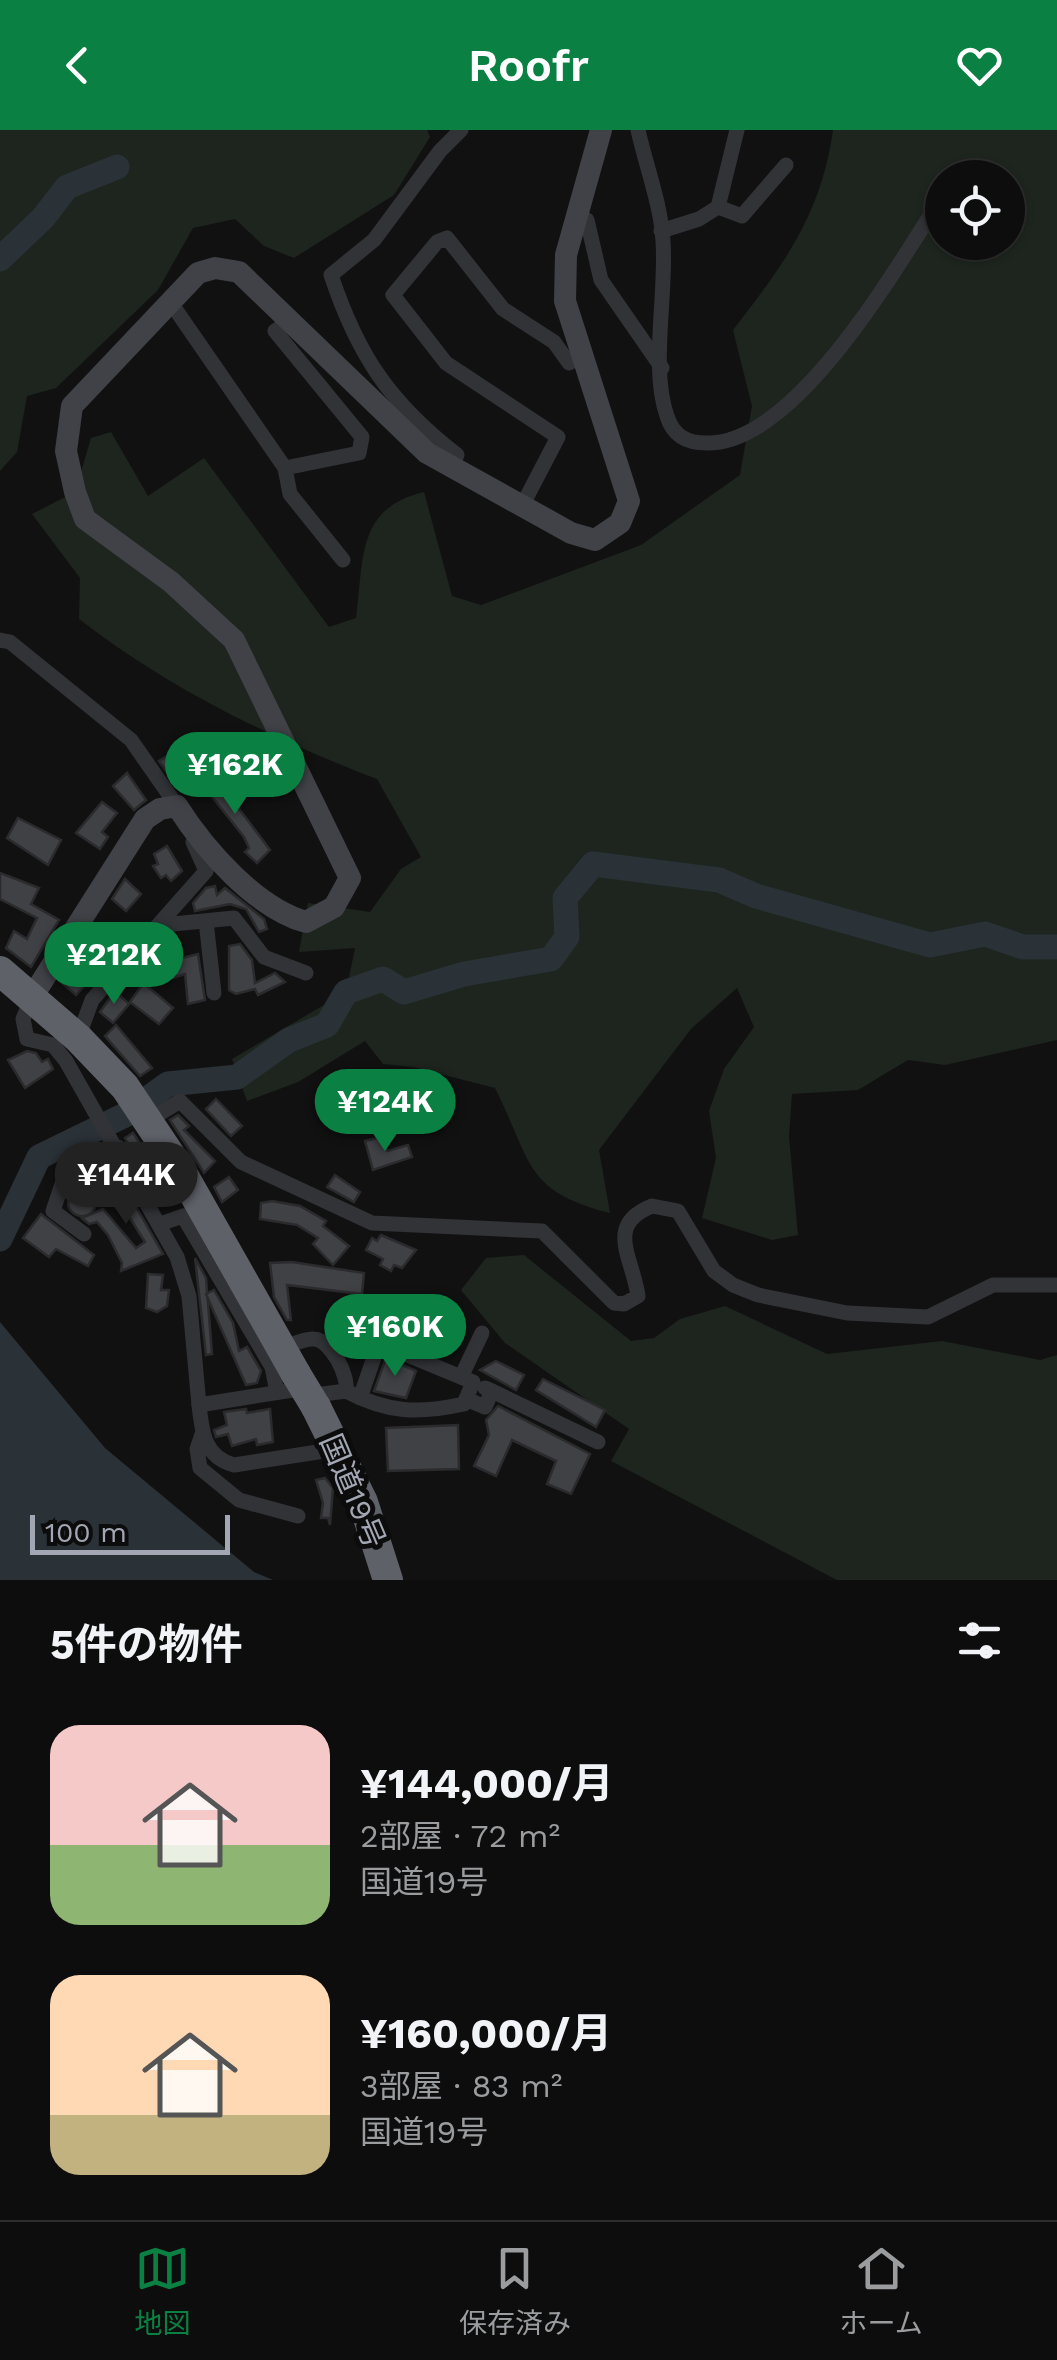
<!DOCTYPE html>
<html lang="ja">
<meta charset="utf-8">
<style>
:root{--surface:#0d0d0e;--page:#1b1b1c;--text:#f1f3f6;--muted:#9a9c9e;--line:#2d2d2e;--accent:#0b8043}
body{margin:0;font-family:"Work Sans","Noto Sans JP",sans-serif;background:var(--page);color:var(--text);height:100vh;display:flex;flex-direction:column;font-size:38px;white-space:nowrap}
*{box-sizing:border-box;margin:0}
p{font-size:32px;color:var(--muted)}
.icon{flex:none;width:55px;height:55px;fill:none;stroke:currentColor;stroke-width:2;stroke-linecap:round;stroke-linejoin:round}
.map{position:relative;height:1450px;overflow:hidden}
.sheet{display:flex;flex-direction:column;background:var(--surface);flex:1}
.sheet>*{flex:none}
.fabs{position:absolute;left:925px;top:30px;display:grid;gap:20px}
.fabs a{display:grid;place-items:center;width:100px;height:100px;border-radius:50%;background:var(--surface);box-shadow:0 2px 8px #0004,0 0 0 2px var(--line);font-size:50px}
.scale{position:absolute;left:30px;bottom:25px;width:200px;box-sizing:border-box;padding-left:10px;border:5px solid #a2a7b3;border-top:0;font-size:28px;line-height:35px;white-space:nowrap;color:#a2a7b3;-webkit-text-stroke:8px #0c0c0d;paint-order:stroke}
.price{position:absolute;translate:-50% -85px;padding:0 22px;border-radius:35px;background:var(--accent);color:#fff;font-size:32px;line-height:65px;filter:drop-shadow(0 2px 5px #0008)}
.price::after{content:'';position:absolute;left:50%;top:60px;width:30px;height:22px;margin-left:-15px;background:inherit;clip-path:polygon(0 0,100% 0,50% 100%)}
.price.active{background:#222;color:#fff}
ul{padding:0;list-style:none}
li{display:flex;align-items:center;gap:30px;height:250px;padding:0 50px}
li span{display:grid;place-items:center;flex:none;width:280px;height:200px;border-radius:30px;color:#555}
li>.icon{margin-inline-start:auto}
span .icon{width:120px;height:120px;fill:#fffc;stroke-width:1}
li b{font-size:42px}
h2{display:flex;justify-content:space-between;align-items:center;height:120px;padding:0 50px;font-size:42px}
header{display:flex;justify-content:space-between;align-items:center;height:130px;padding:0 50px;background:var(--accent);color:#fff;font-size:45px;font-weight:600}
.tabs{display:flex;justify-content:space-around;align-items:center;height:140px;border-top:2px solid var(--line);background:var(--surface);font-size:28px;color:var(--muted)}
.tabs a{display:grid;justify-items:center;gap:5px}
.tabs .active{color:var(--accent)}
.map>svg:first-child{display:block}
.green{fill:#1d251e;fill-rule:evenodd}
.water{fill:#2a3137}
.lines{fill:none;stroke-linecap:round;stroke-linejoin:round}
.river{stroke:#2a3137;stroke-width:25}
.building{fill:#404145;stroke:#2b2b2e;stroke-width:2.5}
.street{stroke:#323337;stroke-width:15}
.secondary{stroke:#404247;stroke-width:22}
.highway{stroke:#5e6168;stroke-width:30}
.highway-bridge{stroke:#5e6168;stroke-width:30}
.labels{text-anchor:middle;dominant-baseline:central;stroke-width:10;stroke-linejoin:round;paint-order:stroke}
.street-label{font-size:30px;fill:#a2a7b3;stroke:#0c0c0d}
</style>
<header><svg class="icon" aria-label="back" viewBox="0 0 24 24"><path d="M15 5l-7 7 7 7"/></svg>Roofr<svg class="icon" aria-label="heart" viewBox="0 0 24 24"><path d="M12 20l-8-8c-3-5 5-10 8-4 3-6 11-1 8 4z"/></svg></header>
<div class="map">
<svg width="1057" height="1450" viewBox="0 0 1057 1450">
<rect width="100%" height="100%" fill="#111112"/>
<g class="green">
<polygon points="0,0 427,0 430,7 394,65 294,128 264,116 235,89 193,98 158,160 56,258 27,266 17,322 0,341"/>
<path d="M833,0H1057V910L945,935L908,930L858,960L792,964L789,1007L798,1105L772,1110L702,1088L716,1028L709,981L724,939L754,897L737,858L691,899L599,1020L610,1083C523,1061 532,1031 495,958L413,937L383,934L365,911L298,952L247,971L232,929L346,862L355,818L299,822L308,773L370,782L401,739L421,727L377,649C272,609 168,558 79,489L80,448L32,384L75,362L91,308L111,302L148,366L204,328L329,497L356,488C364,429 356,378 424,362L452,466L481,475L641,415L740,345L752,276L733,200C784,134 821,85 833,0ZM942,48H1008V112H942Z"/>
<polygon points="524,1125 631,1211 654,1208 680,1189 725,1176 827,1224 942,1211 1040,1230 1057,1225 1057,1450 837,1450 611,1331 629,1299 505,1213 461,1160 486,1128"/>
</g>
<polygon class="water" points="0,1192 105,1318 254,1442 273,1450 0,1450"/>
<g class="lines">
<g class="river">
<polyline points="0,129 43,88 67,57 117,37"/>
<polyline points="0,1109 39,1027 125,985 168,954 237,947 289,910 327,895 346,862 383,849 404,862 464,844 551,829 567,807 565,768 593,734 719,750 756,766 930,815 985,804 1023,817 1057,817"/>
</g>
</g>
<g class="building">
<polygon points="186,615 201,638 185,651 180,642 170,647 159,631"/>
<polygon points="210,640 270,720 257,733 245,722 249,718 244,707 198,649"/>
<polygon points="127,643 146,670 134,680 113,656"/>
<polygon points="102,672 117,683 102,702 108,707 100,719 76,703"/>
<polygon points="18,688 61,710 48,735 7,708"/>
<polygon points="167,716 182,741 171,751 166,745 161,748 153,736 158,734 154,724"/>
<polygon points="0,743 39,758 31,774 59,790 31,837 6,818 14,801 27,809 37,788 0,769"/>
<polygon points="125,749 141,764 126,781 112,769"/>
<polygon points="215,756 217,765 225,758 264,789 267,799 259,802 246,779 230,774 195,781 193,773 206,758"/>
<polygon points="240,814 252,830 255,853 275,843 285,852 258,865 255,859 236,864 229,860 229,816"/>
<polygon points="172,819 174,830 198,824 205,870 188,874 185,844 147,856 173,878 159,894 130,872 148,847 132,842 141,832 159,833 157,822"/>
<polygon points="85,829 93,829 104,839 92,840 96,843 76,865 62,853"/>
<polygon points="115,861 129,874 113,893 100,882"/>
<polygon points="116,895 152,938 140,946 105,906"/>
<polygon points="27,921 36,923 42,932 48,929 53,939 25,958 8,930"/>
<polygon points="216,969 242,996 231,1006 206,979"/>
<polygon points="178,985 189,996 184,1000 215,1031 204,1043 170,990"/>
<polygon points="133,1003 155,1036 143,1043 125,1008"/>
<polygon points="382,1007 387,1021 408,1015 412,1027 373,1040 365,1011"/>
<polygon points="112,1035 163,1124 121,1141 122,1133 108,1105 97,1092 89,1094 82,1088 103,1079 136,1118 145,1112 101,1042"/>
<polygon points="335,1045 360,1062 354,1072 327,1057"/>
<polygon points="229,1047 238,1060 222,1072 214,1057"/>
<circle cx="82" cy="1072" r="14"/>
<polygon points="272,1071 300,1076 326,1091 323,1096 349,1116 333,1135 313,1114 318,1108 297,1095 260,1089 261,1073"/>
<polygon points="41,1084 94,1125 88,1136 56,1119 49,1127 23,1108"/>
<polygon points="381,1105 416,1120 402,1138 394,1135 391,1141 380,1135 383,1129 366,1120 372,1108 377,1111"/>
<polygon points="195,1128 206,1148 212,1224 206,1225"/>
<polygon points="292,1132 364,1143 362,1164 287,1155 291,1190 287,1190 274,1167 270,1133"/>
<polygon points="148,1144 163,1145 161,1160 169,1160 167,1176 157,1182 146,1178"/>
<polygon points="214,1160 233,1193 239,1221 247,1217 261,1241 257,1253 246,1255 206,1164"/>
<polygon points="386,1228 416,1241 406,1268 374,1261"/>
<polygon points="496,1231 524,1245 516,1260 480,1240"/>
<polygon points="543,1249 605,1280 596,1297 536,1260"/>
<polygon points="498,1276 590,1324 571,1364 547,1354 556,1331 512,1310 496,1346 474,1336 489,1305 486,1290"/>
<polygon points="246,1279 247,1283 270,1279 273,1312 257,1315 256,1309 232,1316 228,1304 216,1307 214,1300 227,1295 224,1282"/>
<polygon points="458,1295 459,1339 388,1341 386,1298"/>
<polygon points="325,1348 333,1358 330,1395 328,1388 321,1388 323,1373 316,1350"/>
</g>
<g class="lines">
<g class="street">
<path d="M638,0C646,36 661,75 663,111C667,163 650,238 667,286C673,306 687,313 707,313C797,314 898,134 942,67"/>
<polyline points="718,77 742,86 786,35"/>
<polyline points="579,86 587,90 601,150 662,238"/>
<polyline points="661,101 699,89 718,77 737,0"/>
<polyline points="169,170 285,338"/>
<polyline points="290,191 275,201 362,307 359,323 285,338 290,364 343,430"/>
<path d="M450,337L457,325C390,273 358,226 331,145L374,110L440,21L461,0"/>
<polyline points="522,376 558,307 446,233 393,165 437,112 447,108 503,179 554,212 569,233 583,225"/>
<polyline points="0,510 10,512 131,610 177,676"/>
<polyline points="167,788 173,794 234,788 264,827 306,843"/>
<polyline points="206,791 214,863"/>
<polyline points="32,867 23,889 27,909 53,915 66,931 177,1127 189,1166 199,1275"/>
<polyline points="78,908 92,870 206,741 193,712"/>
<path d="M149,990L180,971L241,1032L372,1093L542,1101L614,1173L624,1174L638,1166C633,1128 604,1095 652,1076L678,1081L714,1141L733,1155L758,1165L847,1183L928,1187L993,1155H1057"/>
<polyline points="160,1094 183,1086 272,1237 277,1262"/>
<polyline points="84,1104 53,1081 62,1054 118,1017"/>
<path d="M282,1218C292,1215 304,1208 314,1209C331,1210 349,1246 346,1261L315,1265L293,1260L199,1275C202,1302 204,1327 234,1335L337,1319"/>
<polyline points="461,1247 482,1203"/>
<path d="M346,1261C388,1283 418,1284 464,1274L473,1252L379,1213L360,1268"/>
<polyline points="492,1261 598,1312"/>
<polyline points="466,1269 485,1277 492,1261 485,1258"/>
<polyline points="202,1304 197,1319 200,1338 239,1370 298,1386"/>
</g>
<path class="secondary" d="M32,867L145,689L160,679L177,676C205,720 256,778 306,792L334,777L350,748L234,510L171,452L85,389L75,362L66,321L72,276L198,143L215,138L239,142L427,323L571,403L595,410L620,393L629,371L565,171L566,125L601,0"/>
<g class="highway">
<polyline points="0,841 78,908 125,957 181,1041 296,1244"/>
<polyline points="316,1277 363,1372 388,1450"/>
</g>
<polyline class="highway-bridge" points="296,1244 316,1277"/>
</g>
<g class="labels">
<g class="street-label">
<text transform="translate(353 1361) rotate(67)">国道19号</text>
</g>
</g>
</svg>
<div class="fabs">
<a><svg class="icon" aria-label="locate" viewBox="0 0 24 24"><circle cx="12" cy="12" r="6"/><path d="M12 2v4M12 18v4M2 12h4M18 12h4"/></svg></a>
</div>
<div class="scale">100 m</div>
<b class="price" style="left:235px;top:687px">¥162K</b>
<b class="price" style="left:114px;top:877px">¥212K</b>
<b class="price" style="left:385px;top:1024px">¥124K</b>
<b class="price active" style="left:126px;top:1097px">¥144K</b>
<b class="price" style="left:395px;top:1249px">¥160K</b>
</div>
<section class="sheet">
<h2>5件の物件<svg class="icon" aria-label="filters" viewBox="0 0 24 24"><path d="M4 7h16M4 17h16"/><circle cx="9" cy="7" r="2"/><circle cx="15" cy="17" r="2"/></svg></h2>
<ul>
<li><span style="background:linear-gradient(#f6c9c9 60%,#8fb573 0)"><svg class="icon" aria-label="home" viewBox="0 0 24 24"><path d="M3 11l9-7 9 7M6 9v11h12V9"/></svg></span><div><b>¥144,000/月</b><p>2部屋 · 72 m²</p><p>国道19号</p></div></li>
<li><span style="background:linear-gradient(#ffd9b3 70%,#c2b280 0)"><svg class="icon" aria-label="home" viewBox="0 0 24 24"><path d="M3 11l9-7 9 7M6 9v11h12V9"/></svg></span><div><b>¥160,000/月</b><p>3部屋 · 83 m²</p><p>国道19号</p></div></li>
</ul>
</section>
<nav class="tabs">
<a class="active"><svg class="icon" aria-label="map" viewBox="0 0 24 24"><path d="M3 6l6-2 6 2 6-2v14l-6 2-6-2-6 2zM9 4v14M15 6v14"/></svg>地図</a>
<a><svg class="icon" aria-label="saved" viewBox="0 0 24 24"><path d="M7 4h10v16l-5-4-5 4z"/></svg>保存済み</a>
<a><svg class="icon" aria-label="home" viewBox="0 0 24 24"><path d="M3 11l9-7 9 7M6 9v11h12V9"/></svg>ホーム</a>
</nav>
